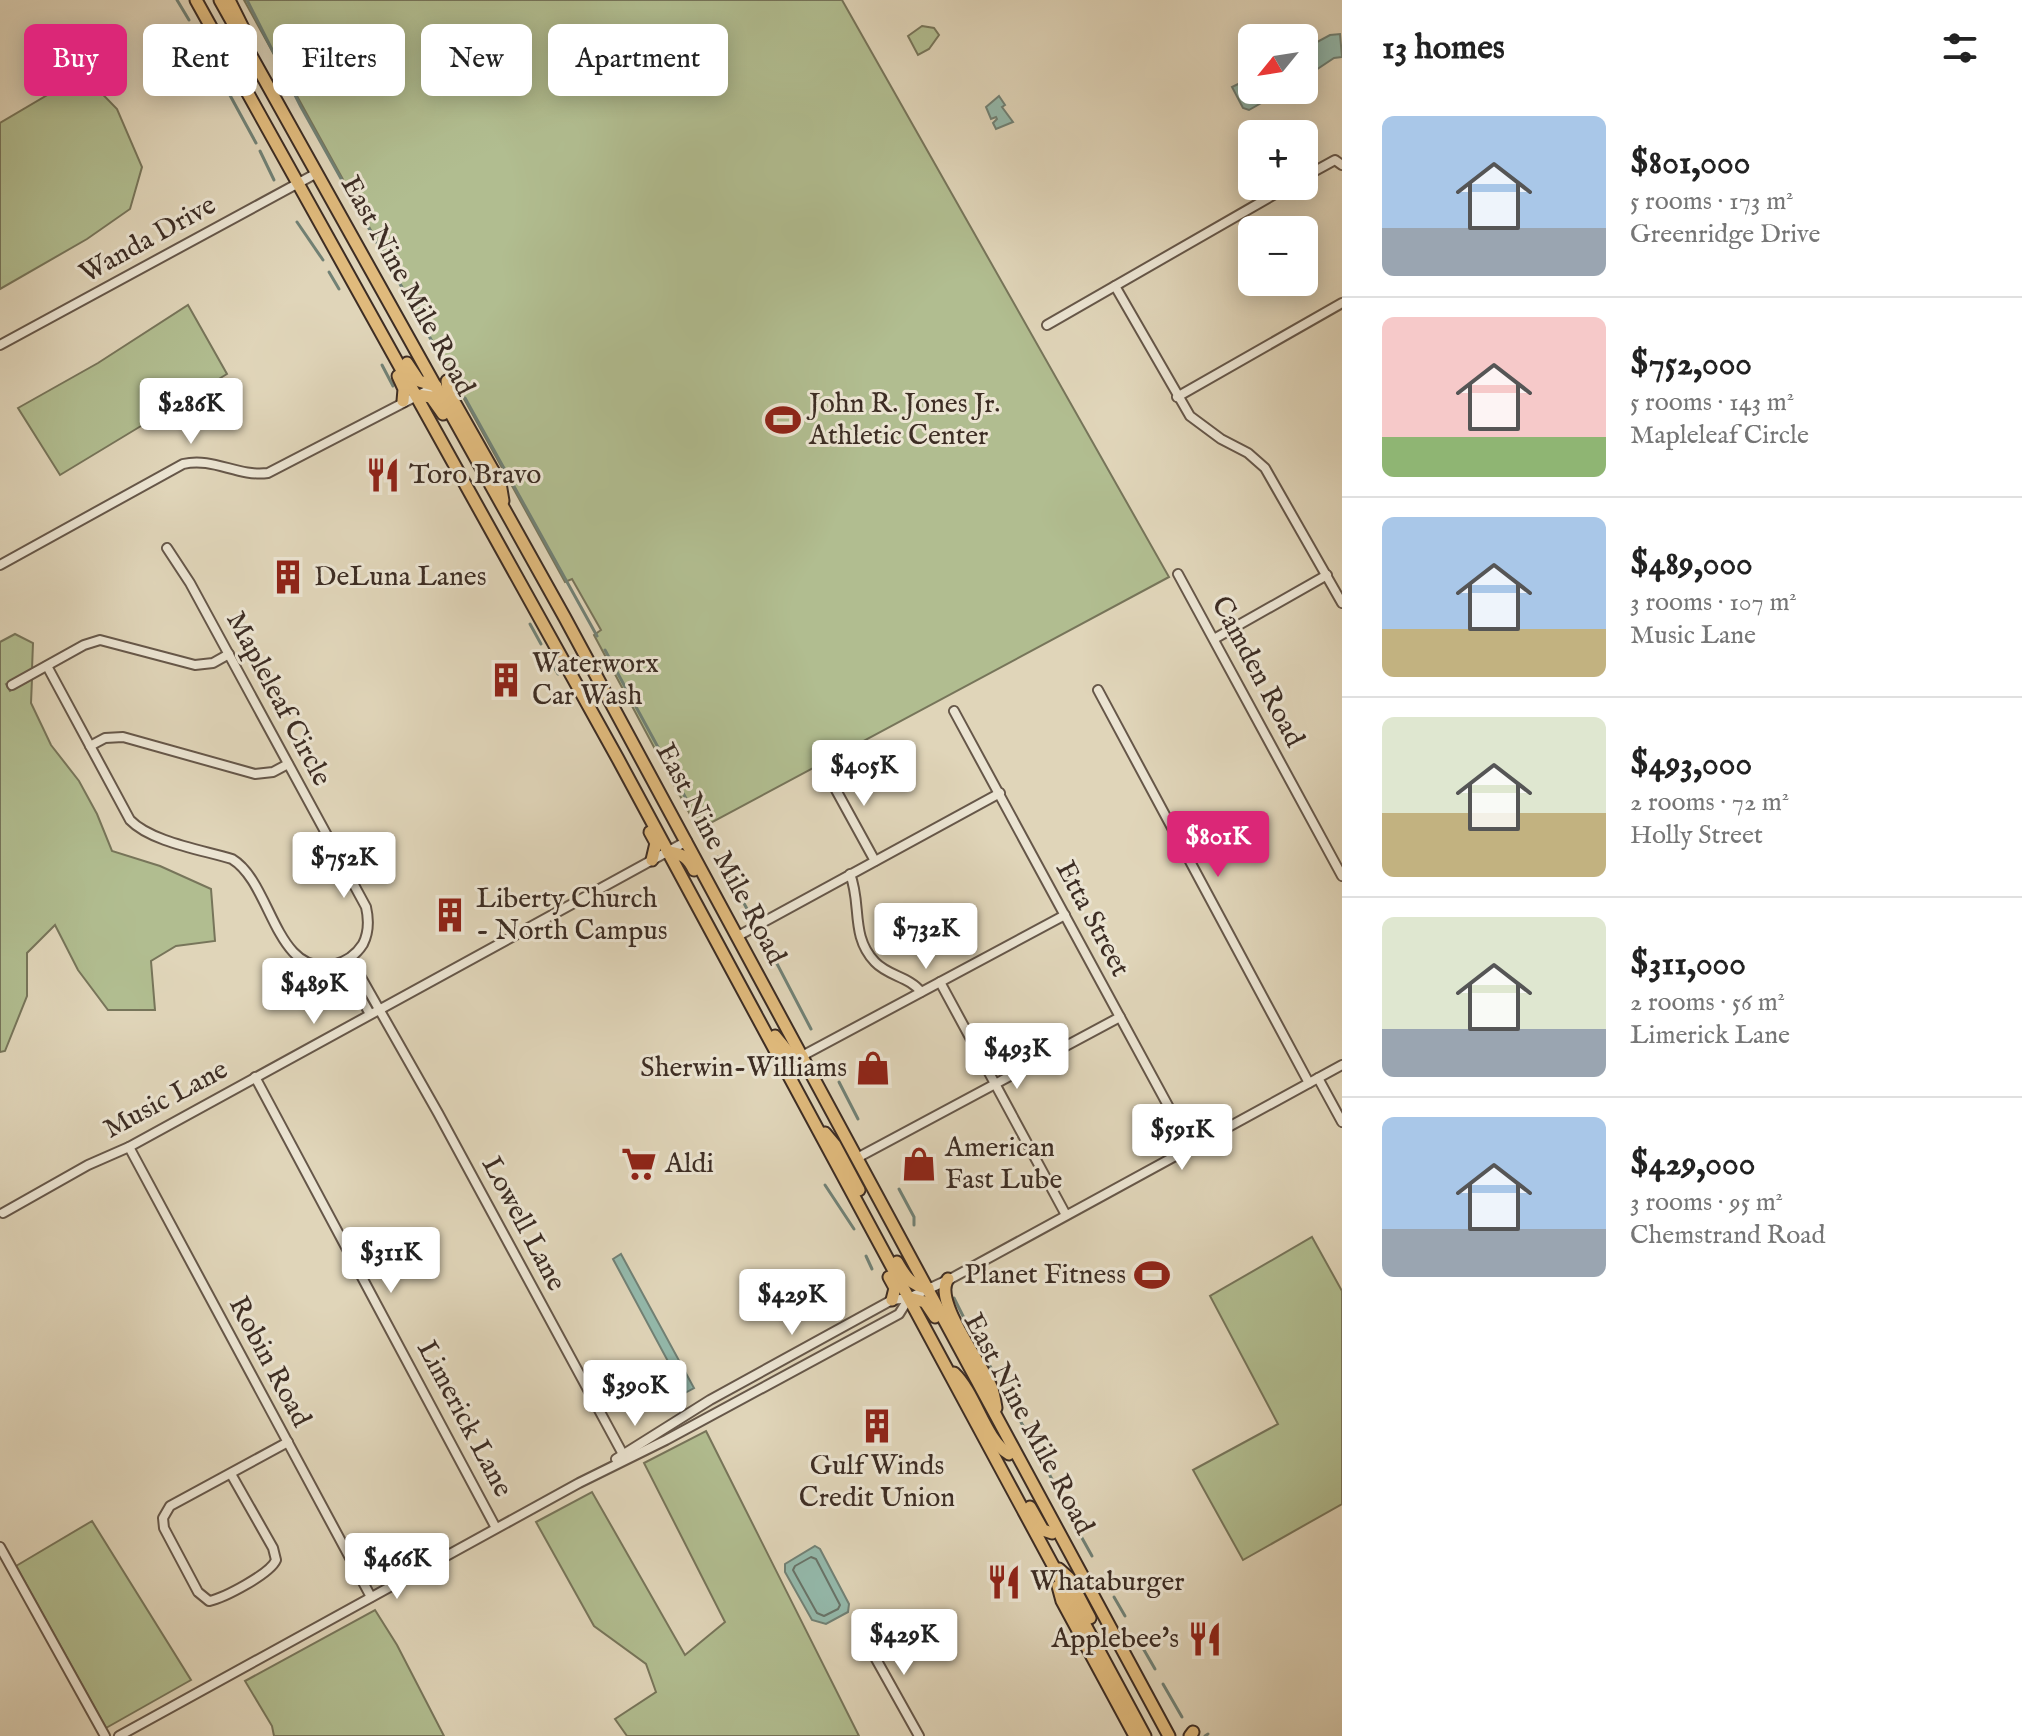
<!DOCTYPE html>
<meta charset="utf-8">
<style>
:root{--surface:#fff;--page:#f2f2f2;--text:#222;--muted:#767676;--line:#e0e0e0;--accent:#db2777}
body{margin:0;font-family:"IM FELL English",serif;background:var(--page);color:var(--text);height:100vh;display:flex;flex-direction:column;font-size:30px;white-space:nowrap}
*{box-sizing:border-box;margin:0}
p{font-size:26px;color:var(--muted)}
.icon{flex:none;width:44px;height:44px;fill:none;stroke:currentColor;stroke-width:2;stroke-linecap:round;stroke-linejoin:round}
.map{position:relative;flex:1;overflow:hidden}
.panel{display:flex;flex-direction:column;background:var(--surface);width:680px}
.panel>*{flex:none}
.hud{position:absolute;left:24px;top:24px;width:760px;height:72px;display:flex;gap:16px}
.needle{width:52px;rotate:240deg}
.buttons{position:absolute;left:1238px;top:24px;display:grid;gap:16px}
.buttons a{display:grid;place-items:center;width:80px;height:80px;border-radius:12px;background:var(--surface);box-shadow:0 4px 20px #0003;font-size:40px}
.price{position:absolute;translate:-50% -68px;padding:0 18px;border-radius:8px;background:#fff;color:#222;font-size:26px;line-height:52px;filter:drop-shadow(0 2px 4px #0008)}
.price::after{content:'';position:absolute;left:50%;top:48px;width:24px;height:18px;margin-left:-12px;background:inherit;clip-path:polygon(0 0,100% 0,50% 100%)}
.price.current{background:var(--accent);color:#fff}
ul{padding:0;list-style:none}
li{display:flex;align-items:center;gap:24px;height:200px;padding:0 40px}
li+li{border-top:2px solid var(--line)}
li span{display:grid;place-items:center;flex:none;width:224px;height:160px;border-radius:12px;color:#555}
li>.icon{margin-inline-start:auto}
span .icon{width:96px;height:96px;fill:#fffc;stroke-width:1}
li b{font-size:34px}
h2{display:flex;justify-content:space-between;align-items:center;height:96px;padding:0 40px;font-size:34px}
.chip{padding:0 28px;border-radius:12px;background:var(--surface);box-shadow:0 4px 20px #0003;font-size:28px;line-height:72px}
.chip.current{background:var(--accent);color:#fff}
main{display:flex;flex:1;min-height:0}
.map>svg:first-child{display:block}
.green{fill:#b1bd90;stroke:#77755a;stroke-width:2}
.water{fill:#94b9ab;stroke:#718175;stroke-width:2}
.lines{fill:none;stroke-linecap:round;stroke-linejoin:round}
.shore{stroke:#687368;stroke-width:2}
.stream{stroke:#718175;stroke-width:3}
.minor-casing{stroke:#665749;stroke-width:12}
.major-casing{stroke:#3d2d24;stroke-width:15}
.minor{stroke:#ebe4d2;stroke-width:8}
.major{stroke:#e0ba7c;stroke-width:11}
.labels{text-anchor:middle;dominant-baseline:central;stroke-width:6;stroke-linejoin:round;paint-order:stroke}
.street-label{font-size:28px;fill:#3d2d24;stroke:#ebe4d2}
.poi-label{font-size:28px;fill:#3d2d24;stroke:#ebe4d2;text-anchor:start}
</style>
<main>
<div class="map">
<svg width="1342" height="1736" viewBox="0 0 1342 1736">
<rect width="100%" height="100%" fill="#e0d5b9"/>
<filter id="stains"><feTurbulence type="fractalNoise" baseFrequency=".0025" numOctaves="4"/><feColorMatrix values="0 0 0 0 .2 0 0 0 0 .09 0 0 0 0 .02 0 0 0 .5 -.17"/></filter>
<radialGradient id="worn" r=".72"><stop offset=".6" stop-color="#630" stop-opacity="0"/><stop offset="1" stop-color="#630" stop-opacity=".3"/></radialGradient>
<g class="green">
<polygon points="244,0 842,0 1169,577 707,825 703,817 694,822 594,635 601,630 572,579 565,582"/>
<polygon points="922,26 934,28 939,35 929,49 918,55 908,36"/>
<polygon points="83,74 117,109 142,167 130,209 87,239 0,289 0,123"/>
<polygon points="188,305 227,374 60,475 18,408 98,363"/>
<polygon points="15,634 33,643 32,669 6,684 10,691 32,679 31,703 51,745 79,781 97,814 112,851 160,866 211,889 215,941 176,946 151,961 155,1010 108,1010 78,970 55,925 27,953 27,996 5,1051 0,1052 0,642"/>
<polygon points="1312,1237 1342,1291 1342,1504 1243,1560 1193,1470 1278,1424 1210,1296"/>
<polygon points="706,1431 859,1736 627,1736 615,1719 656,1692 646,1664 594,1626 536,1522 592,1492 685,1655 725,1622 644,1463"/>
<polygon points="92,1521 191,1680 106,1728 16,1566"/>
<polygon points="375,1610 397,1645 444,1736 274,1736 272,1726 245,1681"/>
</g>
<g class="water">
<polygon points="1340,34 1342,57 1334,58 1304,78 1304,49 1330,35"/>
<polygon points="1252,77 1252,90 1284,90 1249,110 1243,108 1232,87"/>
<polygon points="999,96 1005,105 1002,107 1013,122 996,129 993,123 997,119 996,117 991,119 986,107"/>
<polygon points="621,1254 694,1388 685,1393 613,1259"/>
<polygon points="815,1546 820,1549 849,1604 848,1612 826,1624 812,1620 785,1572 785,1564"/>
</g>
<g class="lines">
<polygon class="shore" points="811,1557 816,1559 840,1605 838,1609 824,1616 817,1613 793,1570 795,1566"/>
<g class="stream">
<polyline points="177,0 189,20"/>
<polyline points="247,0 301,107 443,361"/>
<polyline points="194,29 222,79"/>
<polyline points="226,88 256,143"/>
<polyline points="260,151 274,180"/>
<polyline points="297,222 323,260"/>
<polyline points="329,272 339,289"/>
<polyline points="382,365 393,386"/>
<polyline points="465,398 597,636"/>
<polyline points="530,624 541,644"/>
<polyline points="605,650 689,804"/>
<polyline points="551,662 558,674"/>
<polyline points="702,827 710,843"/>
<polyline points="718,857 751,916"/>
<polyline points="763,937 811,1029"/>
<polyline points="839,1082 858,1119"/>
<polyline points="825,1185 854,1229"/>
<polyline points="899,1189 914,1217 914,1225"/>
<polyline points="866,1256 872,1269"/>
<polyline points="954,1298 969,1328"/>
<polyline points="979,1346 996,1377"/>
<polyline points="1006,1397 1025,1429"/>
<polyline points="1039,1454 1067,1509"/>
<polyline points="1077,1529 1092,1556"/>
<polyline points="1114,1597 1125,1616"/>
<polyline points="1140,1643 1155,1669"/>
<polyline points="1163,1684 1182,1717"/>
<polyline points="1205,1736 1208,1734"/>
</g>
<g class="minor-casing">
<g id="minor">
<polyline points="1304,177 1335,160 1342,165"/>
<polyline points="1115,286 1190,416 1221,439 1248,453 1265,468 1342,603"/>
<polyline points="1047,325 1289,186"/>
<polyline points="0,345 317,173"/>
<polyline points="1177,397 1342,303"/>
<path d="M0,565L183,464C214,457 237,477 268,473L436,386"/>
<polyline points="1178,574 1342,876"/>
<polyline points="1214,639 1327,575"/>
<path d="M47,666L130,820C151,842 203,850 232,859C272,883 275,977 333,965C346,962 356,955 363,944C369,932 369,920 366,907L190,583L167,548"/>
<polyline points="12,685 84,645 100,640 195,665 213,663 229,654"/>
<polyline points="1098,690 1309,1083"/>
<polyline points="954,711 1191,1148"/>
<polyline points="90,746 105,738 123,737 255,774 273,772 288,764"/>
<polyline points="825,770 875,861"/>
<path d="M850,874C862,904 850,936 875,962C888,976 910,977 921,992"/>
<polyline points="738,936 1000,793"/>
<polyline points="350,958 438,1113 625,1458"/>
<polyline points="341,963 370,1014"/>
<polyline points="940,982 1066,1215"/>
<polyline points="802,1056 1065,915"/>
<polyline points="255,1077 496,1528"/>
<polyline points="1318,1078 1342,1122"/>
<polyline points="129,1147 371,1597"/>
<polyline points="857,1158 1120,1017"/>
<polyline points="3,1213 88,1165 129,1147 687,841"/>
<polyline points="616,1459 710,1400 892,1300 909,1298 952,1278 1342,1065"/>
<path d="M231,1474L273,1548L276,1560C270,1574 224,1598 209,1601L198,1592L164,1528L163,1518L170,1506L288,1442"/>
<polyline points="0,1547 105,1736"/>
<polyline points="862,1634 919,1736"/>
<polyline points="119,1736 579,1483 666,1440 899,1314 909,1298"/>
</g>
</g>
<g class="major-casing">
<g id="major">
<polyline points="196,0 618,759 1145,1736"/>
<polyline points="220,0 565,618 1169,1736"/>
<polyline points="229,0 245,32"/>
<polyline points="407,363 419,381 436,386"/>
<polyline points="398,376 404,389 403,401"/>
<polyline points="447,381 448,391 500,483 503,501"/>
<polyline points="417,395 431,397 443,414"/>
<polyline points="650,832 656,843 652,860"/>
<path d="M668,852C682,853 688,858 694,870"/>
<polyline points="775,1036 789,1053 802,1056"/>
<polyline points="825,1133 835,1145 859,1190"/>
<path d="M897,1262C905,1276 911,1286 928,1288"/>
<polyline points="889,1277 895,1288 892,1300"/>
<path d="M948,1279C932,1301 984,1365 992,1389C994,1395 995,1402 996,1408"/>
<polyline points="909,1298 925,1302 935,1317"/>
<path d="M954,1373C976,1394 985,1440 1009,1454"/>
<polyline points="1030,1507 1043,1530 1052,1533"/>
<polyline points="1059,1569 1069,1578 1090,1618"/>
<polyline points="1058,1586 1062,1601 1135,1736"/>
<polyline points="1190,1736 1193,1732"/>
</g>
</g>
<use href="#minor" class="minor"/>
<use href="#major" class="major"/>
</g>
<defs>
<g id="stadium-bare" transform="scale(2.76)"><path d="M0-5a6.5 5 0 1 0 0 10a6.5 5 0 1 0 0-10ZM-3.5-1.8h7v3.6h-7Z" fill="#8f2418" stroke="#ebe4d2" stroke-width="2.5" paint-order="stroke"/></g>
<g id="restaurant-bare" transform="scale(2.76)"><path d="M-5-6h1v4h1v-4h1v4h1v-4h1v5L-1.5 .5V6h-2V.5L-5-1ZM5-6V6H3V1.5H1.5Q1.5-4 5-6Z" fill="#8f2418" stroke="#ebe4d2" stroke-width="2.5" paint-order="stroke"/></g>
<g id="building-bare" transform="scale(2.76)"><path d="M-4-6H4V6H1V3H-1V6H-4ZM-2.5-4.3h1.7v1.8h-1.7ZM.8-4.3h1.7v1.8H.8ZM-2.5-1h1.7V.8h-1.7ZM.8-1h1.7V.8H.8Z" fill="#8f2418" stroke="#ebe4d2" stroke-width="2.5" paint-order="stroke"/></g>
<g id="shop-bare" transform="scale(2.76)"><path d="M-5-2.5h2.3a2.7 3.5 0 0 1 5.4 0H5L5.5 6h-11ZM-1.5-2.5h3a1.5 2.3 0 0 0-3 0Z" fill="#8f2418" stroke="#ebe4d2" stroke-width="2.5" paint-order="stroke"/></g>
<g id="supermarket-bare" transform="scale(2.76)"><path d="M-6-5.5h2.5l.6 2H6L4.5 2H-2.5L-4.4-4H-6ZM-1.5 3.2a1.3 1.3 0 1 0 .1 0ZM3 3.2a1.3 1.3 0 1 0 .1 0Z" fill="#8f2418" stroke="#ebe4d2" stroke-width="2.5" paint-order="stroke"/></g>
</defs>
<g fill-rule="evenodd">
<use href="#stadium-bare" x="783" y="420"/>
<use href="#restaurant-bare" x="383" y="475"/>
<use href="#building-bare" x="288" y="577"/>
<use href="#building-bare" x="506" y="680"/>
<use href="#building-bare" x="450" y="915"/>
<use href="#shop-bare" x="873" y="1068"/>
<use href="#supermarket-bare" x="639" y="1164"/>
<use href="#shop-bare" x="919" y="1164"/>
<use href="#stadium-bare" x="1152" y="1275"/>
<use href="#building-bare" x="877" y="1426"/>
<use href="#restaurant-bare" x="1004" y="1582"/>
<use href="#restaurant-bare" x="1205" y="1639"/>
</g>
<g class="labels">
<g class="street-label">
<text transform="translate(148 240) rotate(-29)">Wanda Drive</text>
<text transform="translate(407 286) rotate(61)">East Nine Mile Road</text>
<text transform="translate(1257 672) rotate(62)">Camden Road</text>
<text transform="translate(278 699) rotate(62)">Mapleleaf Circle</text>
<text transform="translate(720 854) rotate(62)">East Nine Mile Road</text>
<text transform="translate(1092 919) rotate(62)">Etta Street</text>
<text transform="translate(166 1100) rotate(-28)">Music Lane</text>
<text transform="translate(523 1224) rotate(62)">Lowell Lane</text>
<text transform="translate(269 1362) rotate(62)">Robin Road</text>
<text transform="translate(464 1419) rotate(62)">Limerick Lane</text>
<text transform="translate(1028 1424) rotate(62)">East Nine Mile Road</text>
</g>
<g class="poi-label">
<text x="809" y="404">John R. Jones Jr.<tspan x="809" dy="32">Athletic Center</tspan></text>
<text x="409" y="475">Toro Bravo</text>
<text x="314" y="577">DeLuna Lanes</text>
<text x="532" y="664">Waterworx<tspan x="532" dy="32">Car Wash</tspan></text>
<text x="476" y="899">Liberty Church<tspan x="476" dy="32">- North Campus</tspan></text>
<text x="847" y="1068" text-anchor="end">Sherwin-Williams</text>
<text x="945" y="1148">American<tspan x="945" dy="32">Fast Lube</tspan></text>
<text x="665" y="1164">Aldi</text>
<text x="1126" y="1275" text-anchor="end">Planet Fitness</text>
<text x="877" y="1466" text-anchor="middle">Gulf Winds<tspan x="877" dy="32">Credit Union</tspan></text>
<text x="1030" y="1582">Whataburger</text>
<text x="1179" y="1639" text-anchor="end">Applebee's</text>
</g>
</g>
<rect width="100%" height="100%" filter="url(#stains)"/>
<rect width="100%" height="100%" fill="url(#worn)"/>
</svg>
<div class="buttons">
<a><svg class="needle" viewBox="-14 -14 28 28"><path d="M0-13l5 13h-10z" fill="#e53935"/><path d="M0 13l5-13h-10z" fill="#767676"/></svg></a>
<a>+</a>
<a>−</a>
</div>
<b class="price" style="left:191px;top:446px">$286K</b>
<b class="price" style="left:864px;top:808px">$405K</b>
<b class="price current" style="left:1218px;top:879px">$801K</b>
<b class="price" style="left:344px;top:900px">$752K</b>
<b class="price" style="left:926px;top:971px">$732K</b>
<b class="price" style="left:314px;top:1026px">$489K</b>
<b class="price" style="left:1017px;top:1091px">$493K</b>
<b class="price" style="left:1182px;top:1172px">$591K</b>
<b class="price" style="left:391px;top:1295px">$311K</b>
<b class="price" style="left:792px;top:1337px">$429K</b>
<b class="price" style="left:635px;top:1428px">$390K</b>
<b class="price" style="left:397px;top:1601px">$466K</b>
<b class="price" style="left:904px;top:1677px">$429K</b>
<div class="hud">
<a class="chip current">Buy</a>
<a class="chip">Rent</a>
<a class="chip">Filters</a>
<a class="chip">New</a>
<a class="chip">Apartment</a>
</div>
</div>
<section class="panel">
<h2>13 homes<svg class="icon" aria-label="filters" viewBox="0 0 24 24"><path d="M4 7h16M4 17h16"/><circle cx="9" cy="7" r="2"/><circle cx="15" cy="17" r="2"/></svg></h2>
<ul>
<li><span style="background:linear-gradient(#a9c7e8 70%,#9aa5b1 0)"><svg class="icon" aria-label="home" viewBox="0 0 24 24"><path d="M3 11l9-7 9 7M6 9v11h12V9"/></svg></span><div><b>$801,000</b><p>5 rooms · 173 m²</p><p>Greenridge Drive</p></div></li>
<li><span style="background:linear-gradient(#f6c9c9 75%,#8fb573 0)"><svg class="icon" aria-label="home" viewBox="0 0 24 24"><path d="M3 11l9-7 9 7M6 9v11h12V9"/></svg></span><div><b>$752,000</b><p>5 rooms · 143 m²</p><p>Mapleleaf Circle</p></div></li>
<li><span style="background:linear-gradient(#a9c7e8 70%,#c2b280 0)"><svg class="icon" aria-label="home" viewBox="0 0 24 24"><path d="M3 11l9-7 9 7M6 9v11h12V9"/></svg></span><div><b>$489,000</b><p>3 rooms · 107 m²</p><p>Music Lane</p></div></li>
<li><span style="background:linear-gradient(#dfe7d0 60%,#c2b280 0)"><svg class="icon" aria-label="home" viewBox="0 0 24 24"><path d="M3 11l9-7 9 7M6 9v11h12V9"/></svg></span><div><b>$493,000</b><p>2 rooms · 72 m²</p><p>Holly Street</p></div></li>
<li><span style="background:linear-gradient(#dfe7d0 70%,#9aa5b1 0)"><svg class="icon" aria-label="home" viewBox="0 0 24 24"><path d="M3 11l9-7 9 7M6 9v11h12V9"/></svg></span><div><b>$311,000</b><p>2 rooms · 56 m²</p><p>Limerick Lane</p></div></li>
<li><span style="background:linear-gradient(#a9c7e8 70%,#9aa5b1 0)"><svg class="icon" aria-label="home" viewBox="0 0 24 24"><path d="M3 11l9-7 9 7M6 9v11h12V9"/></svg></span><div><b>$429,000</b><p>3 rooms · 95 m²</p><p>Chemstrand Road</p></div></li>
</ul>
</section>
</main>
